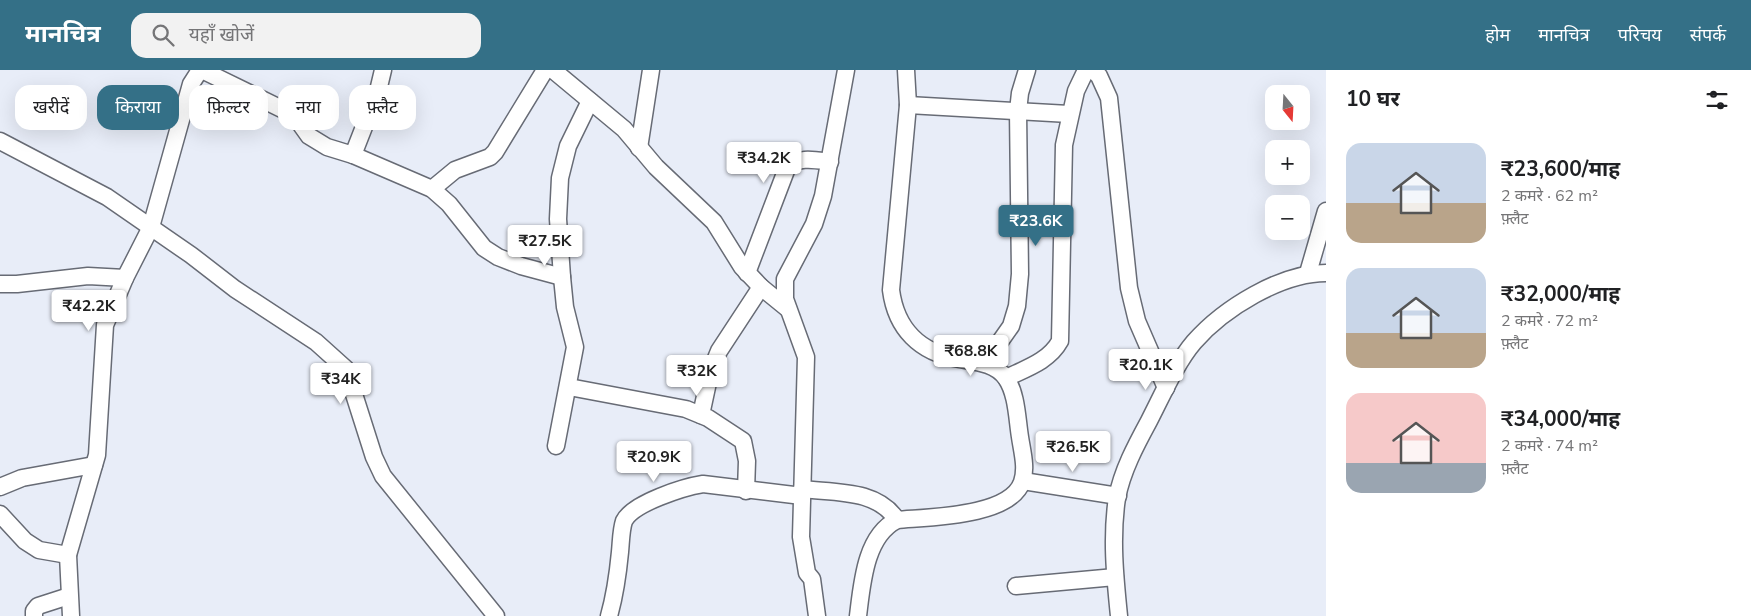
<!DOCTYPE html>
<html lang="hi">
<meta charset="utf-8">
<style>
:root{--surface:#fff;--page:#f2f2f2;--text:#202124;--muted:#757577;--accent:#347087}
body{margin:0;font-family:"Nunito Sans","Noto Sans Devanagari",sans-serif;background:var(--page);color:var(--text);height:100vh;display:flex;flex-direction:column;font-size:19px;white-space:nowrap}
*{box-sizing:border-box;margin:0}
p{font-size:16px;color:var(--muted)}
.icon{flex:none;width:28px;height:28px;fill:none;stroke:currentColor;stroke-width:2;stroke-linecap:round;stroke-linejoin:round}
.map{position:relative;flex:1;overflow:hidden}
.side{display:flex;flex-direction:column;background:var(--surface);width:425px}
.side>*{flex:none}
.top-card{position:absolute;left:15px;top:15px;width:475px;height:45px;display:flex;gap:10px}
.needle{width:32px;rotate:162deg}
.fabs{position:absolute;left:1265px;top:15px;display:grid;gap:10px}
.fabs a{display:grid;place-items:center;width:45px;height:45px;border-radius:10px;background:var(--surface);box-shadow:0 5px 20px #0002;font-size:25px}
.price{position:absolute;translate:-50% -42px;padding:0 11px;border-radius:5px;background:#fff;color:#222;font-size:16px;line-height:32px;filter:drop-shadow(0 1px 2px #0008)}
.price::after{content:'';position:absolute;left:50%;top:30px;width:15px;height:11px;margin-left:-8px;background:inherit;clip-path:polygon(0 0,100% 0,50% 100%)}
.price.on{background:var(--accent);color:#fff}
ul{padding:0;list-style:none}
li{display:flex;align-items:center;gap:15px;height:125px;padding:0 20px}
li span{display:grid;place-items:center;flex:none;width:140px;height:100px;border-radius:15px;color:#555}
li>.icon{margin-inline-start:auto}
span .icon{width:60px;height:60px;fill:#fffc;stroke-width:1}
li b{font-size:21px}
h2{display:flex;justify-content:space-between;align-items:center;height:60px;padding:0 20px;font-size:21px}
.tag{padding:0 18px;border-radius:15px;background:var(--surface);box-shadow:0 5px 20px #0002;font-size:18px;line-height:45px}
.tag.on{background:var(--accent);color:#fff}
header{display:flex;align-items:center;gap:30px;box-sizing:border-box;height:70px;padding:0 25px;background:var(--accent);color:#fff}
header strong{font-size:24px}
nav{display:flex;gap:28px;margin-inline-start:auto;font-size:18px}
.search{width:350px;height:45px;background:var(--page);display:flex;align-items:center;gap:12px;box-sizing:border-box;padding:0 18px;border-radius:15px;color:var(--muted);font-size:19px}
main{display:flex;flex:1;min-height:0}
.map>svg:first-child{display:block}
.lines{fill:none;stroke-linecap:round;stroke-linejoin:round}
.minor-casing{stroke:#676b75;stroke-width:19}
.minor{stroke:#fff;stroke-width:16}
</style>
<header>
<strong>मानचित्र</strong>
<div class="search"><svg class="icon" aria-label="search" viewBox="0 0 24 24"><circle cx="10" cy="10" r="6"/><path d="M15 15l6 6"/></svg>यहाँ खोजें</div>
<nav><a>होम</a><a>मानचित्र</a><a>परिचय</a><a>संपर्क</a></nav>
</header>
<main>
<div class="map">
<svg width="1326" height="546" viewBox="0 0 1326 546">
<rect width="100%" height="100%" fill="#e8edf8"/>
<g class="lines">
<g class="minor-casing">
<g id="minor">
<polyline points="202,0 294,45 309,66 327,77 353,85 432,119 449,134 484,178 498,187 521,196 562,207"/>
<polyline points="553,0 624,59 656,97 714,152 742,197 761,217 788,239"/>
<polyline points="1093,0 1099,6 1109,28 1129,218 1137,251 1166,318"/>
<polyline points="908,35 1069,44"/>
<polyline points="0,71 107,127 191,185 235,219 316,272 346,299 374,387 383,406 496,546"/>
<polyline points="639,78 651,0"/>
<polyline points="353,85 378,21 383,0"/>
<polyline points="432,119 455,100 490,87 495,82 545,0"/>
<path d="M747,203L787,98C798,86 815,90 830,92"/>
<polyline points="1308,203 1326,141"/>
<polyline points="0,214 17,214 88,206 125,208"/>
<polyline points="985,293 1011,256 1017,236 1020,204 1018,41 1020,23 1027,0"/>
<path d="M1006,308C1027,298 1049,291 1060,271L1064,75L1076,21L1086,0"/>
<polyline points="569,317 686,339 708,348 743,371 747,391 746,421"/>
<polyline points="701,345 710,303 719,281 761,217"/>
<polyline points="556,376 575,277 565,237 562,207 558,149 560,108 568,76 590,31"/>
<polyline points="1023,411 1118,426"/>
<polyline points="0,417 22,408 94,395"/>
<path d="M802,419C835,423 877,419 897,450"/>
<polyline points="0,444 25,471 39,480 68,485"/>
<polyline points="1016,516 1115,507"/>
<polyline points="34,546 34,541 38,536 69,526"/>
<polyline points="71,546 68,485 97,385 105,255 125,208 151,157 191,14 200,0"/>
<path d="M609,546C615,525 618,503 620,482C621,472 621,460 624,451C633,433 684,417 703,414L802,426"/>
<polyline points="817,546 812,509 807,503 801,467 806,287 785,229 785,209 814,154 823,126 846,0"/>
<path d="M858,546C862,514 865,466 897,450C927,447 1010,447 1022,412C1027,398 1022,381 1020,367C1017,349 1017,324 1006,308C995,293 976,292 959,289C920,283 896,259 891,220L908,35L906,0"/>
<path d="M1119,546C1115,507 1111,467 1117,428C1122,401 1136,375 1149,351C1162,326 1176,293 1194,272C1224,238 1281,203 1326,203"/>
</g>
</g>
<use href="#minor" class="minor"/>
</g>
</svg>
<div class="fabs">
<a><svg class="needle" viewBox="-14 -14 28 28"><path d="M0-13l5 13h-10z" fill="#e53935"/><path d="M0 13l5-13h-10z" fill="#757577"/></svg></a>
<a>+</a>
<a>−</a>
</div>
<b class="price" style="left:764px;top:114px">₹34.2K</b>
<b class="price on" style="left:1036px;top:177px">₹23.6K</b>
<b class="price" style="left:545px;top:197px">₹27.5K</b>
<b class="price" style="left:89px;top:262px">₹42.2K</b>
<b class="price" style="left:971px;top:307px">₹68.8K</b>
<b class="price" style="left:1146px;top:321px">₹20.1K</b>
<b class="price" style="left:697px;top:327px">₹32K</b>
<b class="price" style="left:341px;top:335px">₹34K</b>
<b class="price" style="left:1073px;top:403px">₹26.5K</b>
<b class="price" style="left:654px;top:413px">₹20.9K</b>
<div class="top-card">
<a class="tag">खरीदें</a>
<a class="tag on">किराया</a>
<a class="tag">फ़िल्टर</a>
<a class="tag">नया</a>
<a class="tag">फ़्लैट</a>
</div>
</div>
<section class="side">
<h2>10 घर<svg class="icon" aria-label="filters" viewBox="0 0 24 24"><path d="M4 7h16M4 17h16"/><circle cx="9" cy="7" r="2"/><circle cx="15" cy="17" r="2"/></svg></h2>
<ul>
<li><span style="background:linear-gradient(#c9d6e8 60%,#b9a48a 0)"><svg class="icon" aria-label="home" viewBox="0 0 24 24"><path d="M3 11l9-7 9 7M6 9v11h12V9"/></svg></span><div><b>₹23,600/माह</b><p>2 कमरे · 62 m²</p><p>फ़्लैट</p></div></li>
<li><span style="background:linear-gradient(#c9d6e8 65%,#b9a48a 0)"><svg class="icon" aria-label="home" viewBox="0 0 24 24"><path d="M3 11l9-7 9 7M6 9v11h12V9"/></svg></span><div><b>₹32,000/माह</b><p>2 कमरे · 72 m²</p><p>फ़्लैट</p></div></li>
<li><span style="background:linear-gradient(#f6c9c9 70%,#9aa5b1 0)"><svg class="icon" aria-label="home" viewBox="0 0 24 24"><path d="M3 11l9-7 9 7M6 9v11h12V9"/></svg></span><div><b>₹34,000/माह</b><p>2 कमरे · 74 m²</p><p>फ़्लैट</p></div></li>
</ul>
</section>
</main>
